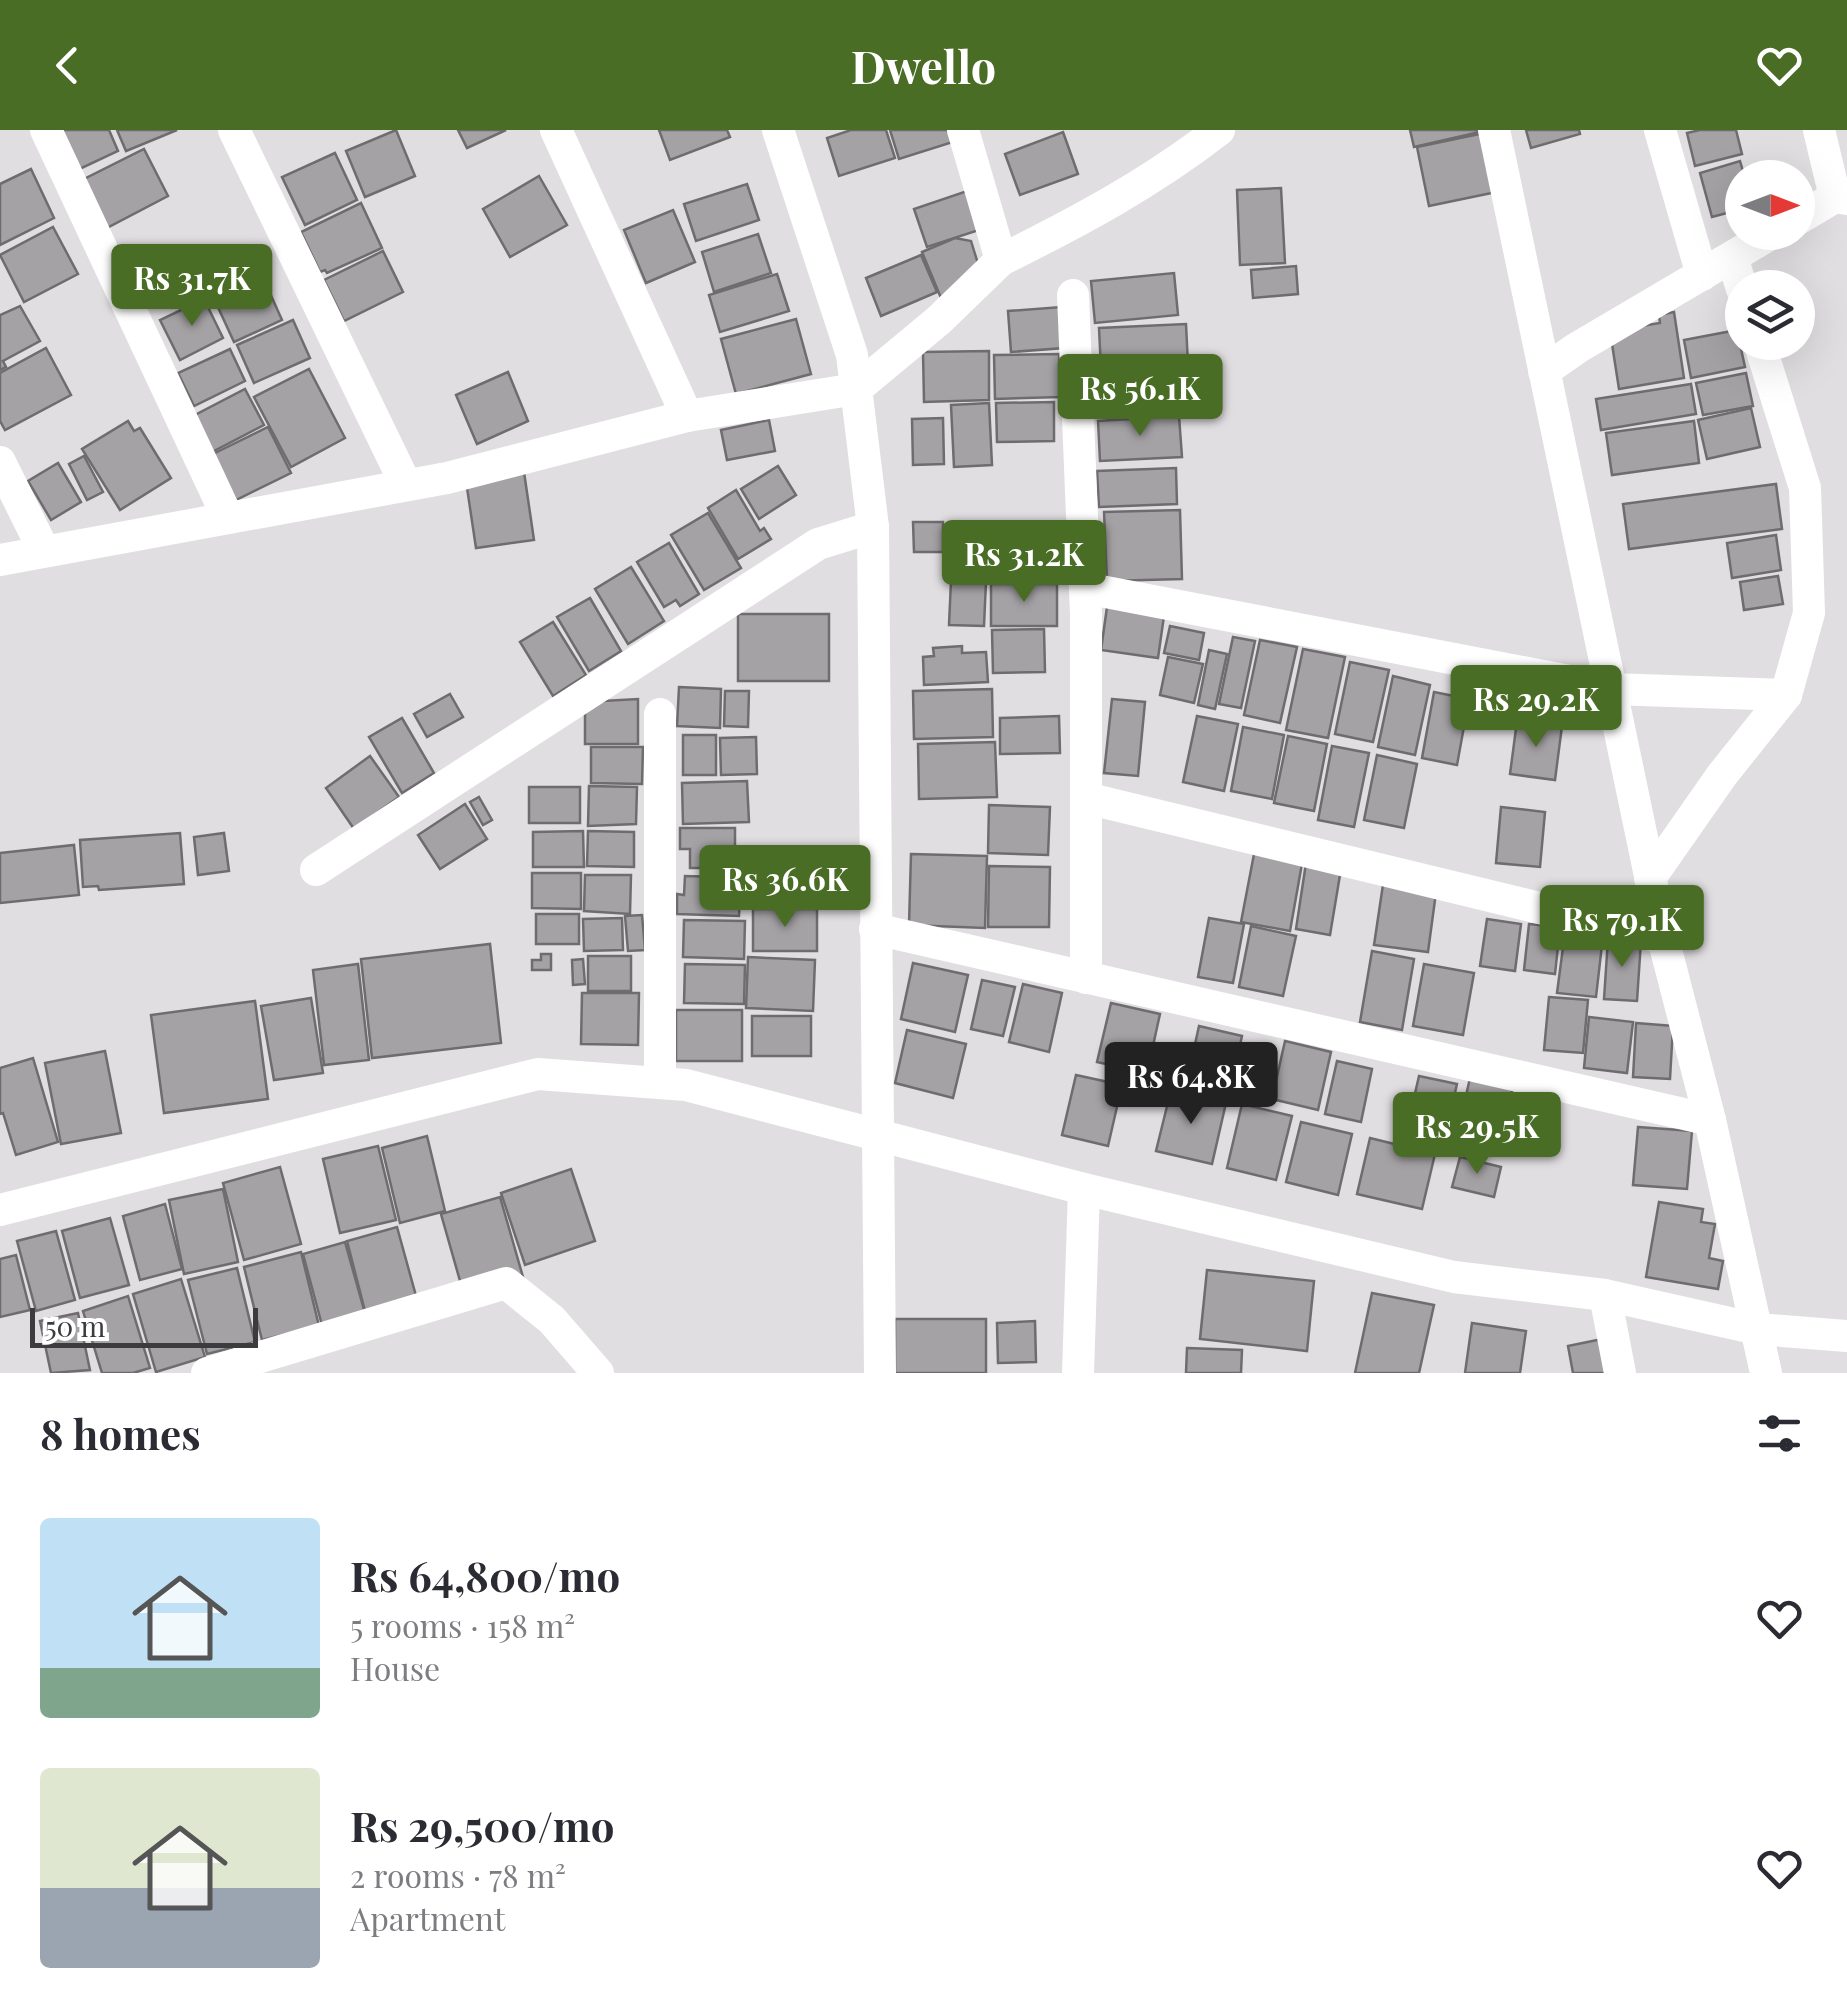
<!DOCTYPE html>
<meta charset="utf-8">
<style>
:root{--surface:#fff;--page:#f7f7f7;--text:#2b2b33;--muted:#7c7c81;--accent:#4a6d25}
body{margin:0;font-family:"Playfair Display",serif;background:var(--page);color:var(--text);height:100vh;display:flex;flex-direction:column;font-size:38px;white-space:nowrap}
*{box-sizing:border-box;margin:0}
p{font-size:32px;color:var(--muted)}
.icon{flex:none;width:55px;height:55px;fill:none;stroke:currentColor;stroke-width:2;stroke-linecap:round;stroke-linejoin:round}
.map{position:relative;height:1243px;overflow:hidden}
.side{display:flex;flex-direction:column;background:var(--surface);flex:1}
.side>*{flex:none}
.needle{width:65px;rotate:90deg}
.tools{position:absolute;left:1725px;top:30px;display:grid;gap:20px}
.tools a{display:grid;place-items:center;width:90px;height:90px;border-radius:50%;background:var(--surface);box-shadow:0 10px 40px #0002;font-size:50px}
.scale{position:absolute;left:30px;bottom:25px;width:228px;box-sizing:border-box;padding-left:10px;border:5px solid #3c3b3d;border-top:0;font-size:28px;line-height:35px;white-space:nowrap;color:#3c3b3d;-webkit-text-stroke:8px #fff;paint-order:stroke}
.price{position:absolute;translate:-50% -85px;padding:0 22px;border-radius:10px;background:var(--accent);color:#fff;font-size:32px;line-height:65px;filter:drop-shadow(0 2px 5px #0008)}
.price::after{content:'';position:absolute;left:50%;top:60px;width:30px;height:22px;margin-left:-15px;background:inherit;clip-path:polygon(0 0,100% 0,50% 100%)}
.price.selected{background:#222;color:#fff}
ul{padding:0;list-style:none}
li{display:flex;align-items:center;gap:30px;height:250px;padding:0 40px}
li span{display:grid;place-items:center;flex:none;width:280px;height:200px;border-radius:10px;color:#555}
li>.icon{margin-inline-start:auto}
span .icon{width:120px;height:120px;fill:#fffc;stroke-width:1}
li b{font-size:42px}
h2{display:flex;justify-content:space-between;align-items:center;height:120px;padding:0 40px;font-size:42px}
header{display:flex;justify-content:space-between;align-items:center;height:130px;padding:0 40px;background:var(--accent);color:#fff;font-size:45px;font-weight:700}
.map>svg:first-child{display:block}
.building{fill:#a5a2a6;stroke:#6f6c6f;stroke-width:2.5}
.lines{fill:none;stroke-linecap:round;stroke-linejoin:round}
.minor{stroke:#fff;stroke-width:32}
</style>
<header><svg class="icon" aria-label="back" viewBox="0 0 24 24"><path d="M15 5l-7 7 7 7"/></svg>Dwello<svg class="icon" aria-label="heart" viewBox="0 0 24 24"><path d="M12 20l-8-8c-3-5 5-10 8-4 3-6 11-1 8 4z"/></svg></header>
<div class="map">
<svg width="1847" height="1243" viewBox="0 0 1847 1243">
<rect width="100%" height="100%" fill="#e1dee1"/>
<g class="building">
<polygon points="52,0 109,0 118,21 71,43"/>
<polygon points="117,0 177,0 126,21"/>
<polygon points="396,0 415,46 365,67 346,21"/>
<polygon points="458,0 506,0 467,18"/>
<polygon points="659,0 727,0 730,7 670,30"/>
<polygon points="851,0 886,0 895,28 839,46 827,8"/>
<polygon points="890,0 952,0 956,11 899,29"/>
<polygon points="1410,0 1488,0 1414,17"/>
<polygon points="1526,0 1579,0 1580,4 1531,18"/>
<polygon points="1700,0 1736,0 1742,24 1695,36 1687,3"/>
<polygon points="1494,1 1506,60 1429,76 1417,17"/>
<polygon points="1063,2 1078,44 1020,65 1005,24"/>
<polygon points="144,19 168,66 101,101 76,53"/>
<polygon points="335,23 357,70 305,95 282,47"/>
<polygon points="1740,31 1745,48 1742,48 1742,79 1712,87 1700,43"/>
<polygon points="31,39 54,88 0,115 0,54"/>
<polygon points="539,46 567,95 510,127 483,79"/>
<polygon points="747,54 759,90 696,111 684,74"/>
<polygon points="1281,58 1285,133 1240,135 1237,60"/>
<polygon points="970,60 982,99 927,117 914,79"/>
<polygon points="361,73 382,118 327,143 325,140 320,142 301,102"/>
<polygon points="673,80 695,132 646,153 624,100"/>
<polygon points="53,97 78,144 24,172 0,125"/>
<polygon points="758,104 771,143 714,162 702,122"/>
<polygon points="955,108 971,111 979,137 941,168 922,122"/>
<polygon points="383,121 403,162 344,191 324,150"/>
<polygon points="921,125 937,162 881,186 866,148"/>
<polygon points="1296,136 1298,164 1253,168 1251,140"/>
<polygon points="259,139 282,190 234,212 211,162"/>
<polygon points="1174,143 1178,185 1095,193 1091,151"/>
<polygon points="777,144 789,181 720,202 709,165"/>
<polygon points="204,169 223,208 180,230 160,190"/>
<polygon points="20,176 40,211 3,231 6,237 0,240 0,185"/>
<polygon points="1061,177 1064,218 1011,222 1008,181"/>
<polygon points="1674,182 1684,248 1619,259 1610,201 1660,193 1659,185"/>
<polygon points="796,189 811,244 736,264 721,209"/>
<polygon points="293,190 310,228 254,253 237,215"/>
<polygon points="1186,194 1188,235 1101,239 1099,198"/>
<polygon points="1737,200 1745,237 1691,248 1684,210"/>
<polygon points="46,218 71,265 5,300 0,291 0,243"/>
<polygon points="230,219 245,251 194,276 178,243"/>
<polygon points="989,221 989,270 924,272 923,222"/>
<polygon points="1059,224 1060,267 995,269 994,225"/>
<polygon points="309,239 345,308 291,337 254,267"/>
<polygon points="1180,241 1183,281 1107,287 1103,247"/>
<polygon points="508,242 528,291 477,314 456,265"/>
<polygon points="1746,243 1753,276 1703,285 1696,253"/>
<polygon points="1691,254 1696,284 1601,300 1596,269"/>
<polygon points="245,259 264,295 212,322 193,286"/>
<polygon points="1054,272 1054,311 997,312 996,273"/>
<polygon points="989,273 992,335 954,337 951,275"/>
<polygon points="1751,278 1760,317 1707,329 1698,290"/>
<polygon points="1179,286 1182,327 1100,331 1098,291"/>
<polygon points="943,288 944,334 913,335 912,289"/>
<polygon points="769,290 775,321 727,330 721,300"/>
<polygon points="128,291 134,301 140,298 171,348 120,380 82,319"/>
<polygon points="1694,291 1699,333 1612,345 1606,303"/>
<polygon points="268,297 291,343 236,370 213,324"/>
<polygon points="84,326 103,362 87,370 69,334"/>
<polygon points="58,333 81,372 51,390 28,351"/>
<polygon points="778,336 796,365 759,389 741,359"/>
<polygon points="1176,338 1177,374 1099,377 1097,341"/>
<polygon points="524,342 534,410 476,418 466,351"/>
<polygon points="1776,354 1782,399 1629,419 1623,374"/>
<polygon points="736,360 760,401 764,398 771,409 738,429 708,378"/>
<polygon points="1180,380 1182,449 1107,451 1104,382"/>
<polygon points="708,383 741,438 704,460 671,405"/>
<polygon points="913,392 943,392 943,422 914,422"/>
<polygon points="1065,405 1066,450 985,451 984,406"/>
<polygon points="1776,405 1781,440 1732,448 1727,413"/>
<polygon points="669,413 699,464 680,476 676,470 664,477 637,432"/>
<polygon points="631,437 664,491 628,514 595,459"/>
<polygon points="1778,446 1783,474 1744,480 1740,452"/>
<polygon points="951,451 986,452 984,496 949,495"/>
<rect x="991" y="454" width="66" height="42"/>
<polygon points="590,468 621,521 589,541 557,487"/>
<polygon points="1107,477 1164,486 1158,528 1101,520"/>
<rect x="738" y="484" width="91" height="67"/>
<polygon points="553,492 586,545 553,566 520,512"/>
<polygon points="1170,496 1204,503 1199,530 1164,523"/>
<polygon points="1044,499 1045,542 993,543 992,500"/>
<polygon points="1233,507 1255,511 1241,578 1219,574"/>
<polygon points="1260,510 1297,517 1280,593 1244,585"/>
<polygon points="962,516 962,523 986,522 988,552 924,555 923,527 934,526 933,518"/>
<polygon points="1303,519 1345,527 1328,608 1286,600"/>
<polygon points="1209,520 1227,524 1215,579 1198,575"/>
<polygon points="1168,527 1203,534 1194,573 1160,565"/>
<polygon points="1350,532 1389,540 1373,612 1335,604"/>
<polygon points="1393,546 1430,555 1415,625 1378,617"/>
<polygon points="679,557 721,559 720,598 677,596"/>
<polygon points="992,559 993,607 914,609 913,561"/>
<polygon points="725,561 749,561 748,597 724,596"/>
<polygon points="1434,562 1469,569 1457,635 1422,628"/>
<polygon points="450,564 463,587 427,607 414,584"/>
<polygon points="638,569 638,614 585,614 585,572"/>
<polygon points="1112,569 1145,572 1138,646 1104,643"/>
<polygon points="1059,586 1060,623 1000,624 1000,588"/>
<polygon points="1197,586 1238,594 1224,661 1183,652"/>
<polygon points="402,588 434,643 402,663 369,607"/>
<polygon points="1517,591 1562,596 1555,650 1510,644"/>
<polygon points="1243,597 1284,605 1272,669 1231,661"/>
<rect x="683" y="605" width="33" height="40"/>
<polygon points="1288,606 1327,614 1314,681 1274,673"/>
<polygon points="756,607 757,644 721,645 720,608"/>
<polygon points="995,612 997,667 919,669 918,614"/>
<polygon points="1332,616 1369,623 1354,697 1318,690"/>
<polygon points="591,617 643,617 642,654 591,653"/>
<polygon points="1377,625 1417,634 1404,698 1364,690"/>
<polygon points="370,626 399,667 354,699 326,658"/>
<polygon points="747,651 749,692 683,694 682,653"/>
<polygon points="589,656 637,657 636,694 588,696"/>
<rect x="529" y="657" width="51" height="36"/>
<polygon points="479,667 492,690 483,695 470,672"/>
<polygon points="465,674 487,709 440,739 418,705"/>
<polygon points="989,675 1050,677 1048,725 988,723"/>
<polygon points="1501,677 1545,682 1540,737 1496,733"/>
<polygon points="680,698 735,698 735,738 690,738 690,719 680,719"/>
<polygon points="583,701 584,737 533,737 533,702"/>
<polygon points="588,701 634,702 634,737 587,736"/>
<polygon points="180,703 184,754 99,760 98,756 83,757 80,710"/>
<polygon points="224,703 229,741 198,745 194,707"/>
<polygon points="74,715 79,765 0,773 0,723"/>
<rect x="781" y="719" width="40" height="54"/>
<polygon points="1255,719 1303,728 1290,801 1241,792"/>
<polygon points="911,724 987,726 985,798 909,795"/>
<polygon points="1306,733 1341,739 1330,805 1296,799"/>
<polygon points="989,736 1050,737 1049,797 988,797"/>
<polygon points="532,743 581,743 581,779 532,778"/>
<polygon points="722,744 741,744 739,786 677,784 677,764 684,765 685,746 722,747"/>
<polygon points="585,745 631,745 630,784 584,781"/>
<polygon points="1384,748 1437,755 1428,822 1374,815"/>
<rect x="753" y="779" width="64" height="42"/>
<rect x="536" y="784" width="43" height="30"/>
<polygon points="642,785 645,820 628,821 625,786"/>
<polygon points="622,788 623,820 584,821 583,789"/>
<polygon points="1209,788 1244,794 1233,853 1198,847"/>
<polygon points="1487,789 1521,794 1515,841 1480,836"/>
<polygon points="684,790 745,791 744,829 683,827"/>
<polygon points="1529,794 1560,797 1555,844 1524,840"/>
<polygon points="1251,796 1296,806 1283,866 1239,857"/>
<polygon points="1565,802 1603,806 1596,867 1557,863"/>
<polygon points="1608,809 1641,811 1637,871 1604,869"/>
<polygon points="490,814 501,913 372,928 361,829"/>
<polygon points="1372,821 1414,829 1402,900 1360,892"/>
<polygon points="541,824 551,824 551,840 532,840 532,830 541,830"/>
<rect x="588" y="826" width="43" height="35"/>
<polygon points="748,827 815,830 813,881 746,878"/>
<polygon points="583,829 585,854 573,855 572,830"/>
<polygon points="913,833 968,845 955,902 901,889"/>
<polygon points="358,834 369,930 324,935 313,840"/>
<polygon points="685,834 745,835 744,874 684,873"/>
<polygon points="1424,834 1474,843 1463,905 1413,896"/>
<polygon points="982,850 1015,857 1003,906 971,899"/>
<polygon points="1023,854 1062,863 1049,922 1009,912"/>
<polygon points="582,863 639,863 638,915 581,914"/>
<polygon points="1549,867 1588,870 1583,923 1544,920"/>
<polygon points="311,868 323,943 274,950 261,876"/>
<polygon points="255,871 268,969 164,983 151,885"/>
<polygon points="1111,873 1160,884 1147,943 1097,932"/>
<rect x="676" y="880" width="66" height="51"/>
<rect x="752" y="886" width="59" height="40"/>
<polygon points="1589,887 1633,892 1627,943 1584,938"/>
<polygon points="1636,893 1673,896 1670,949 1633,947"/>
<polygon points="1199,896 1242,906 1229,965 1186,955"/>
<polygon points="907,900 966,914 953,968 895,953"/>
<polygon points="1285,911 1331,922 1318,980 1272,969"/>
<polygon points="105,921 121,1003 61,1014 45,933"/>
<polygon points="33,928 58,1012 16,1025 3,983 0,984 0,938"/>
<polygon points="1337,931 1372,939 1361,992 1325,984"/>
<polygon points="1076,945 1122,955 1108,1016 1062,1005"/>
<polygon points="1419,946 1457,954 1443,1015 1405,1007"/>
<polygon points="1470,948 1513,957 1497,1024 1455,1014"/>
<polygon points="1171,960 1226,973 1212,1034 1156,1021"/>
<polygon points="1242,974 1292,986 1276,1050 1227,1038"/>
<polygon points="1301,992 1352,1004 1338,1065 1286,1052"/>
<polygon points="1638,997 1692,1001 1687,1059 1633,1055"/>
<polygon points="427,1006 445,1081 400,1093 382,1018"/>
<polygon points="1370,1008 1435,1024 1422,1079 1357,1064"/>
<polygon points="378,1016 396,1090 340,1103 323,1029"/>
<polygon points="1460,1027 1501,1037 1494,1067 1452,1057"/>
<polygon points="280,1037 301,1114 244,1130 223,1053"/>
<polygon points="571,1039 595,1111 525,1135 501,1063"/>
<polygon points="223,1059 238,1132 184,1144 169,1070"/>
<polygon points="500,1067 523,1147 464,1165 441,1084"/>
<polygon points="1659,1072 1703,1079 1701,1092 1715,1094 1709,1128 1723,1131 1718,1159 1646,1147"/>
<polygon points="165,1074 182,1139 140,1150 123,1086"/>
<polygon points="110,1088 129,1155 80,1168 62,1101"/>
<polygon points="397,1097 416,1166 365,1181 347,1111"/>
<polygon points="56,1101 75,1170 36,1181 17,1111"/>
<polygon points="345,1112 366,1187 323,1199 303,1124"/>
<polygon points="301,1122 319,1196 262,1210 244,1137"/>
<polygon points="16,1125 30,1180 0,1187 0,1129"/>
<polygon points="237,1138 255,1212 207,1224 188,1150"/>
<polygon points="1207,1140 1314,1151 1307,1221 1200,1209"/>
<polygon points="181,1149 205,1227 156,1242 133,1164"/>
<polygon points="1372,1163 1434,1175 1419,1243 1355,1243"/>
<polygon points="128,1166 150,1238 133,1243 102,1243 83,1181"/>
<polygon points="78,1183 90,1240 51,1243 40,1191"/>
<rect x="895" y="1189" width="91" height="54"/>
<polygon points="1035,1191 1036,1232 998,1233 997,1193"/>
<polygon points="1472,1193 1526,1201 1520,1243 1465,1243"/>
<polygon points="1607,1208 1614,1243 1573,1243 1568,1216"/>
<polygon points="1187,1218 1242,1220 1241,1243 1186,1243"/>
</g>
<g class="lines">
<g class="minor">
<polyline points="46,0 228,388"/>
<polyline points="234,0 406,355"/>
<polyline points="556,0 687,286"/>
<polyline points="778,0 852,225 873,397 880,1243"/>
<polyline points="1494,0 1663,808 1710,990 1766,1243"/>
<polyline points="1660,0 1702,145"/>
<polyline points="1819,0 1835,67"/>
<polyline points="1798,89 1835,67 1847,69"/>
<polyline points="1732,127 1742,159"/>
<path d="M1001,130C1078,92 1151,53 1219,0"/>
<polyline points="1073,165 1086,484 1086,848"/>
<polyline points="1544,241 1577,218 1774,102"/>
<polyline points="0,332 44,421"/>
<polyline points="0,430 447,348 687,286 856,259 939,190 1001,130 963,0"/>
<polyline points="1085,458 1611,559 1786,565"/>
<polyline points="1086,668 1663,808"/>
<polyline points="316,740 818,414 873,397"/>
<polyline points="1650,748 1722,645 1786,565 1809,483 1805,358 1759,212"/>
<polyline points="875,799 1710,990"/>
<polyline points="660,953 660,584"/>
<polyline points="0,1080 538,944 686,955 1084,1059 1454,1147 1605,1165 1757,1199 1847,1206"/>
<polyline points="1605,1165 1620,1243"/>
<polyline points="207,1243 506,1153 552,1190 598,1243"/>
<polyline points="1078,1243 1084,1059"/>
</g>
</g>
</svg>
<div class="tools">
<a><svg class="needle" viewBox="-14 -14 28 28"><path d="M0-13l5 13h-10z" fill="#e53935"/><path d="M0 13l5-13h-10z" fill="#7c7c81"/></svg></a>
<a><svg class="icon" aria-label="layers" viewBox="0 0 24 24"><path d="M12 4l9 5-9 5-9-5zM3 14l9 5 9-5"/></svg></a>
</div>
<div class="scale">50 m</div>
<b class="price" style="left:192px;top:199px">Rs 31.7K</b>
<b class="price" style="left:1140px;top:309px">Rs 56.1K</b>
<b class="price" style="left:1024px;top:475px">Rs 31.2K</b>
<b class="price" style="left:1536px;top:620px">Rs 29.2K</b>
<b class="price" style="left:785px;top:800px">Rs 36.6K</b>
<b class="price" style="left:1622px;top:840px">Rs 79.1K</b>
<b class="price selected" style="left:1191px;top:997px">Rs 64.8K</b>
<b class="price" style="left:1477px;top:1047px">Rs 29.5K</b>
</div>
<section class="side">
<h2>8 homes<svg class="icon" aria-label="filters" viewBox="0 0 24 24"><path d="M4 7h16M4 17h16"/><circle cx="9" cy="7" r="2"/><circle cx="15" cy="17" r="2"/></svg></h2>
<ul>
<li><span style="background:linear-gradient(#bfe0f5 75%,#7fa58c 0)"><svg class="icon" aria-label="home" viewBox="0 0 24 24"><path d="M3 11l9-7 9 7M6 9v11h12V9"/></svg></span><div><b>Rs 64,800/mo</b><p>5 rooms · 158 m²</p><p>House</p></div><svg class="icon" aria-label="heart" viewBox="0 0 24 24"><path d="M12 20l-8-8c-3-5 5-10 8-4 3-6 11-1 8 4z"/></svg></li>
<li><span style="background:linear-gradient(#dfe7d0 60%,#9aa5b1 0)"><svg class="icon" aria-label="home" viewBox="0 0 24 24"><path d="M3 11l9-7 9 7M6 9v11h12V9"/></svg></span><div><b>Rs 29,500/mo</b><p>2 rooms · 78 m²</p><p>Apartment</p></div><svg class="icon" aria-label="heart" viewBox="0 0 24 24"><path d="M12 20l-8-8c-3-5 5-10 8-4 3-6 11-1 8 4z"/></svg></li>
</ul>
</section>
